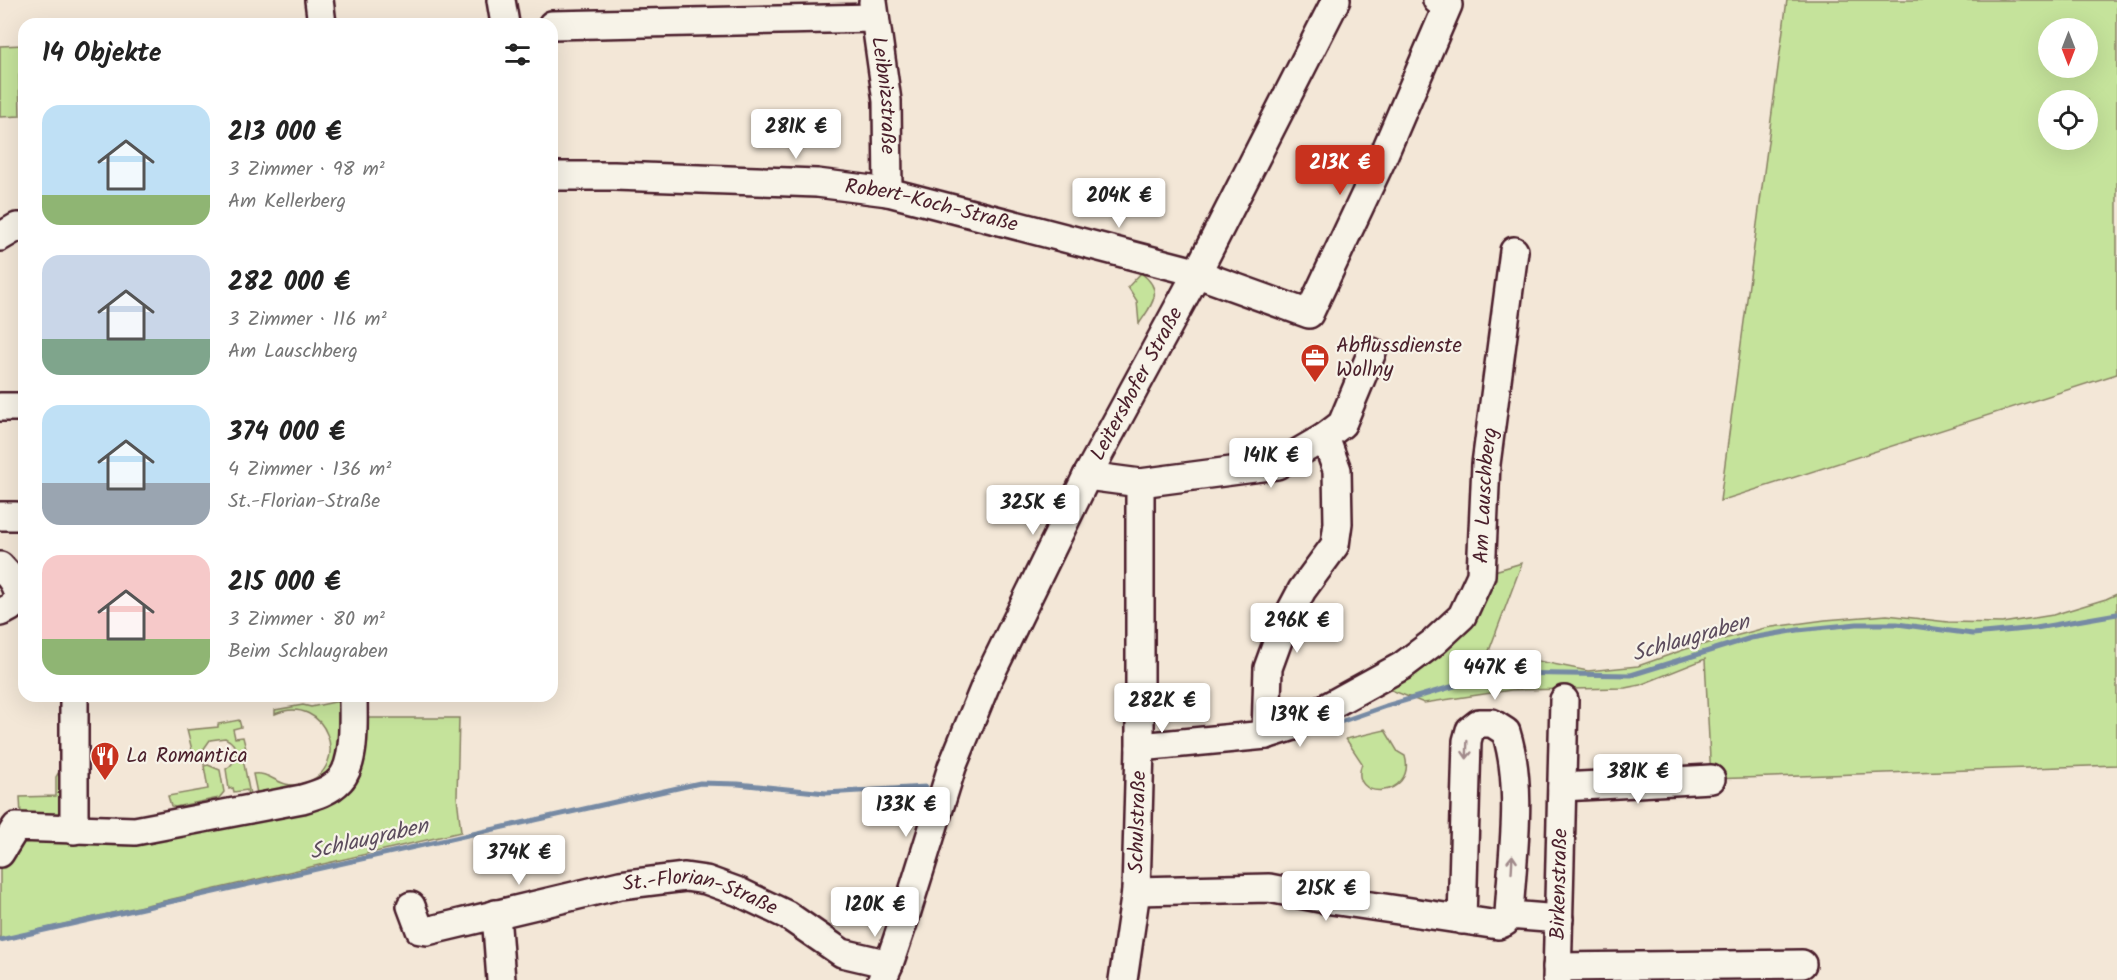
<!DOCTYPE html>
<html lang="de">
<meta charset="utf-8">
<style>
:root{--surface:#fff;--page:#f2f2f2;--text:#222;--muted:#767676;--accent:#c8321e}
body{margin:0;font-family:Kalam,sans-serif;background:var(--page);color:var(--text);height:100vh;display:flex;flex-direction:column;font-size:22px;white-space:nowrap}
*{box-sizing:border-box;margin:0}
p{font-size:20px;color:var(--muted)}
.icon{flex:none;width:33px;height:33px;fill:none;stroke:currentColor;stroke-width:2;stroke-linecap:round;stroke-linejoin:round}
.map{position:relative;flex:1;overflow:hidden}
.details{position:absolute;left:18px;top:18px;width:540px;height:684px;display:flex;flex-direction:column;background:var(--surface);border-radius:18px;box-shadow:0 6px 24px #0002}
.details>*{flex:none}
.needle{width:39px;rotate:180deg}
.buttons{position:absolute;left:2038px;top:18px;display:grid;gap:12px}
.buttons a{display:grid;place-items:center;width:60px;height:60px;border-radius:50%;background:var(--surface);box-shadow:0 6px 24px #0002;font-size:30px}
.price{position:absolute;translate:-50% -51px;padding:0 14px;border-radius:6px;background:#fff;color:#222;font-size:20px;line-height:39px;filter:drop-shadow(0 2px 3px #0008)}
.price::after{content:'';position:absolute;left:50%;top:36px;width:18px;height:14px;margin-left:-9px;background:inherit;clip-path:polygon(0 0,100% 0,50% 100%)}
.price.active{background:var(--accent);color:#fff}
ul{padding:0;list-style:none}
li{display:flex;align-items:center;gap:18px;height:150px;padding:0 24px}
li span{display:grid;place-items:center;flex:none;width:168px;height:120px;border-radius:18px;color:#555}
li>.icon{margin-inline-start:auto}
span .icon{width:72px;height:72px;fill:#fffc;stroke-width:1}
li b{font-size:26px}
h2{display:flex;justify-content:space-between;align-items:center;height:72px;padding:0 24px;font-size:26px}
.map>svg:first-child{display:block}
.green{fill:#c5e39b;stroke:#888163;stroke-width:1.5;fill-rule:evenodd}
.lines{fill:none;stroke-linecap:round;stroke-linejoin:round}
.stream{stroke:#768aa4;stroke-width:5}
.minor-casing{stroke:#4a1f2b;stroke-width:32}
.minor{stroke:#f7f3e8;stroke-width:27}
.oneway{stroke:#a0898a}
.labels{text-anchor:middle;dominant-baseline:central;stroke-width:4.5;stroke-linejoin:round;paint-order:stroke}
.street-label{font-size:21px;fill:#4a1f2b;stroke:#f7f3e8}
.poi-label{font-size:21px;fill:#4a1f2b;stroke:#f7f3e8;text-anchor:start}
.water-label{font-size:22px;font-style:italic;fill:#5c4c5d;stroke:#f7f3e8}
</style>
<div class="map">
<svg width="2117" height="980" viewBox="0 0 2117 980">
<rect width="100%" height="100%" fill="#f3e7d7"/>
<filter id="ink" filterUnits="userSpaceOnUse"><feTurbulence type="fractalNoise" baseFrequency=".0167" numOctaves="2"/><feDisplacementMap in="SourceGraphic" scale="12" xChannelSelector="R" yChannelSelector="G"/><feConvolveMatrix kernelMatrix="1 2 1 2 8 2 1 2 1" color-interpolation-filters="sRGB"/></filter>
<g filter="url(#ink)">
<g class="green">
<path d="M1787,0H2117V374L1720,501ZM2049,28H2088V68H2049ZM2049,100H2088V140H2049Z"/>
<polygon points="24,45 24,74 19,75 20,116 0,117 0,46"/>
<path d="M1141,273C1165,291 1152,304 1139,324L1137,301L1128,287Z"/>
<polygon points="1522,563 1489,651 1588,671 1638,666 1686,649 1765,628 1825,620 1887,615 1948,622 2002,623 2053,615 2106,599 2117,594 2117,765 1711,779 1705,659 1640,685 1625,688 1511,690 1424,703 1386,688 1481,575"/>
<path d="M349,699L333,781L259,803L253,774C272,771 279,791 304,783C353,769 327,692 275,714V710L303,705L311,707Z"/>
<polygon points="356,718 459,718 457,797 461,832 0,939 0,859 18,836 326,800"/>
<path d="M239,720L241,727L233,729L235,738L243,737L247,753L242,754L252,805L249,803L247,790L234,792L233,788L229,789L226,769C239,761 240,745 225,738L210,740L203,750L205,763L204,764L201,753L193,754L187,730L218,727V724Z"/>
<path d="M1385,730L1398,752L1405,756C1417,798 1347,803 1362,763L1346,739Z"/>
<polygon points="208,765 220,770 224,792 219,798 175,807 171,806 168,796 208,789 204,766"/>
<polygon points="60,770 66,770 68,816 7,819 7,817 21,816 20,797 56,796 56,777"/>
</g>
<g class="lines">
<g class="stream">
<polyline points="1300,736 1386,706 1492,675 1509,673 1631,675 1751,638 1798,630 1857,624 1897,624 1973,634 2036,628 2117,614"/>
<polyline points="0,940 700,783 738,784 826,793 926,787"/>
</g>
<g class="minor-casing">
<g id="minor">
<polyline points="319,0 322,24"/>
<polyline points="501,0 505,24"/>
<path id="s1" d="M873,2L887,101L888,192"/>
<polyline points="552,25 875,18"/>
<path id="s2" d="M552,176H614L817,183L888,192L1184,269L1309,314L1382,159L1448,5L1437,0"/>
<polyline points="0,237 17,227 24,227"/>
<polyline points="0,407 24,407"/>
<polyline points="1087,476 1140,483 1277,465 1325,437 1342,424 1372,352"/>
<polyline points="0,516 16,516"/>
<path d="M0,566C15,581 30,603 0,612"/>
<polyline points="74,696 74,830"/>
<path id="s3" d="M1266,735L1291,727L1402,666L1434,642L1462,616L1481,575L1486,464L1514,251"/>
<polyline points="1140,747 1266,735 1268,668 1284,624 1302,590 1335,545 1338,523 1337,470 1325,437"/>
<polyline points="1562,787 1711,779"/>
<path d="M0,853L16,827L135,831L302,799C316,795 330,791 340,780C356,763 353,719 353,696"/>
<path d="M1136,891L1269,888L1325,899L1498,925L1505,922L1509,915C1512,856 1524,789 1506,732L1492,723H1479L1470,730L1467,741L1462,920"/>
<path id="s4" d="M411,906L420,930L427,931L620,885L685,877L706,880L739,892L787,915L842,953L889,964"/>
<polyline points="496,914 501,980"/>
<polyline points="1509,915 1559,919"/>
<polyline points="1557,967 1802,964"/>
<path id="s5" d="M882,980L889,964L907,911L952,767L988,679L1087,476L1197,273L1336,0"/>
<path id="s6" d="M1123,980L1136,891L1140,747V483"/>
<path id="s7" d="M1557,980L1564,700"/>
</g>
</g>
<use href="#minor" class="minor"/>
</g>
<defs><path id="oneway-shaft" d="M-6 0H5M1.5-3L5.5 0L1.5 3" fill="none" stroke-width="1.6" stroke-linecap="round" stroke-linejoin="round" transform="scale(1.5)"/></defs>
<g class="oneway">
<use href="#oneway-shaft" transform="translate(1467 750) rotate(92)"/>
<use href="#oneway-shaft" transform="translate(1512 864) rotate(-87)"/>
</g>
</g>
<defs>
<g id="office-pin" transform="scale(1.5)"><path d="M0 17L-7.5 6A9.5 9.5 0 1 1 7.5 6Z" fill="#c8321e" stroke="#f7f3e8"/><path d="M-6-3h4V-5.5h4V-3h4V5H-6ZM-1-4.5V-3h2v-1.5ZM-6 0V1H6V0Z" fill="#fff"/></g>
<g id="restaurant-pin" transform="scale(1.5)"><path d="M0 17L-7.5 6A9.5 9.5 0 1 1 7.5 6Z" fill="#c8321e" stroke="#f7f3e8"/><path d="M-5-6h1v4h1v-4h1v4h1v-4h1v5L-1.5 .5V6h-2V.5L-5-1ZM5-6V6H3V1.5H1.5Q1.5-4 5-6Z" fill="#fff"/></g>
</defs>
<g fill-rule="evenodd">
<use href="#office-pin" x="1315" y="358"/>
<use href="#restaurant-pin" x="105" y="756"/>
</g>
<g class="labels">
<g class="street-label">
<text stroke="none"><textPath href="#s1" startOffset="94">Leibnizstraße</textPath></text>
<text stroke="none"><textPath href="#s2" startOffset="382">Robert-Koch-Straße</textPath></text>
<text stroke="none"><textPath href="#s5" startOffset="650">Leitershofer Straße</textPath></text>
<text stroke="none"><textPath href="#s3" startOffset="356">Am Lauschberg</textPath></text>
<text stroke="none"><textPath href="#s6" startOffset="159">Schulstraße</textPath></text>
<text stroke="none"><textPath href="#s7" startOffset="96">Birkenstraße</textPath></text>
<text stroke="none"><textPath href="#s4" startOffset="314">St.-Florian-Straße</textPath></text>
</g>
<g class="poi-label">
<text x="1336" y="346">Abflussdienste<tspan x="1336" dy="24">Wollny</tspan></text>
<text x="126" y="756">La Romantica</text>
</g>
<g class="water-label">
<text transform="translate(1691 639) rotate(-16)">Schlaugraben</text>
<text transform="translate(369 840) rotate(-13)">Schlaugraben</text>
</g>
</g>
</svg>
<div class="buttons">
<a><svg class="needle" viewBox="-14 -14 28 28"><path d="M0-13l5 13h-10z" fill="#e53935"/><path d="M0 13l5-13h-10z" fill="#767676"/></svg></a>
<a><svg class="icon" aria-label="locate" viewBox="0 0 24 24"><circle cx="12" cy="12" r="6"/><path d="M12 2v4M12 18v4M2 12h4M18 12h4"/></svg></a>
</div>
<b class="price" style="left:796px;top:160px">281K €</b>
<b class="price active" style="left:1340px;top:196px">213K €</b>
<b class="price" style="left:1119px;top:229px">204K €</b>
<b class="price" style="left:1271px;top:489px">141K €</b>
<b class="price" style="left:1033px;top:536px">325K €</b>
<b class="price" style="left:1297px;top:654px">296K €</b>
<b class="price" style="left:1495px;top:701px">447K €</b>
<b class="price" style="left:1162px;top:734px">282K €</b>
<b class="price" style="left:1300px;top:748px">139K €</b>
<b class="price" style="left:1638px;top:805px">381K €</b>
<b class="price" style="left:906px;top:838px">133K €</b>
<b class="price" style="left:519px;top:886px">374K €</b>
<b class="price" style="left:1326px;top:922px">215K €</b>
<b class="price" style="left:875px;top:938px">120K €</b>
<section class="details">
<h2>14 Objekte<svg class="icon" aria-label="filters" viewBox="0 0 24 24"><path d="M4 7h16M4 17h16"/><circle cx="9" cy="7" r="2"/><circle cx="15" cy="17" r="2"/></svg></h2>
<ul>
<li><span style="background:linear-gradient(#bfe0f5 75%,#8fb573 0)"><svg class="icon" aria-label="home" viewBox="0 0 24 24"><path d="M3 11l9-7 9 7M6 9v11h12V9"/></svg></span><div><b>213 000 €</b><p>3 Zimmer · 98 m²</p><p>Am Kellerberg</p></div></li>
<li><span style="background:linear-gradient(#c9d6e8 70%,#7fa58c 0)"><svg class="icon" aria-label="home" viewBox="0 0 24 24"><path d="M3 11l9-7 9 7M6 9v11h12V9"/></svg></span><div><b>282 000 €</b><p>3 Zimmer · 116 m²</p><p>Am Lauschberg</p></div></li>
<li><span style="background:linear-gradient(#bfe0f5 65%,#9aa5b1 0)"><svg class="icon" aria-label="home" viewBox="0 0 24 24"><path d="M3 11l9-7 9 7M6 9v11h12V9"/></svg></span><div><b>374 000 €</b><p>4 Zimmer · 136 m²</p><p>St.-Florian-Straße</p></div></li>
<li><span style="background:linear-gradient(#f6c9c9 70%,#8fb573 0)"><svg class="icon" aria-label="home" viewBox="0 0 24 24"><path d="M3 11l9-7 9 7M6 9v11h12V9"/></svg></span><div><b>215 000 €</b><p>3 Zimmer · 80 m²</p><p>Beim Schlaugraben</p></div></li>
</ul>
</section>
</div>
